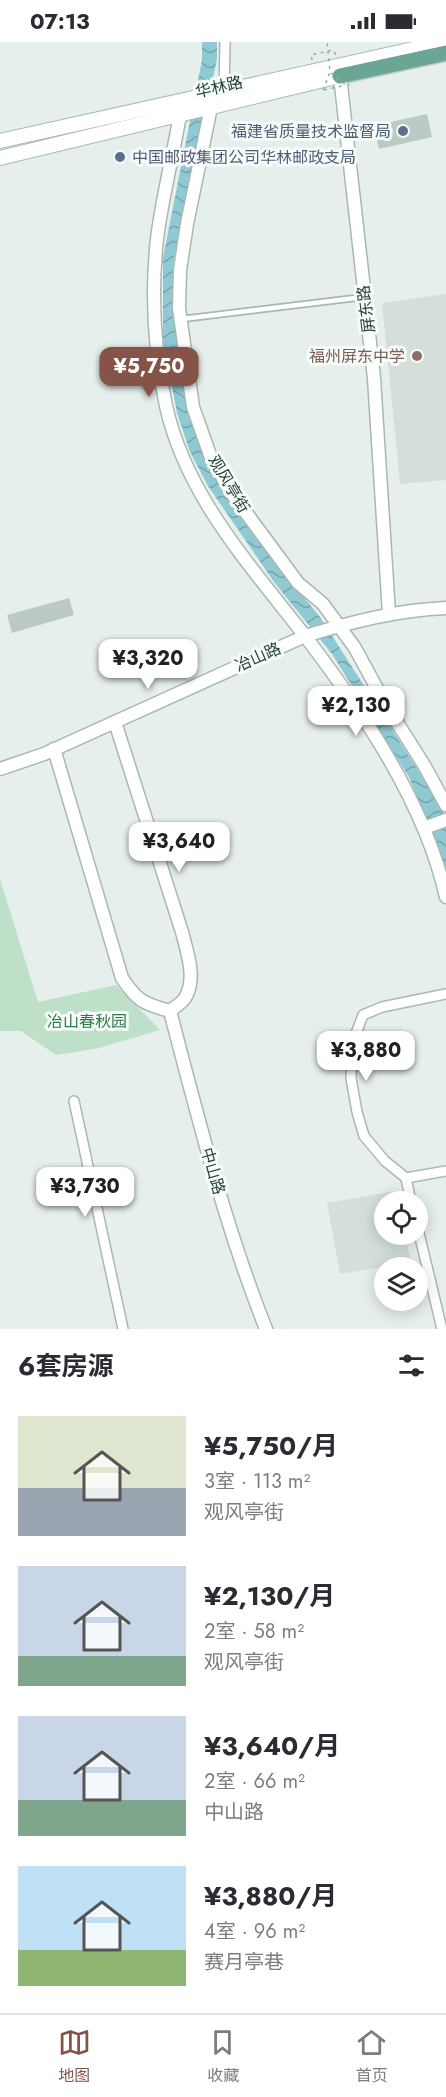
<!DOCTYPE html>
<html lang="zh">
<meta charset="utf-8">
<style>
:root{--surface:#fff;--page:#f2f2f3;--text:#2b2b33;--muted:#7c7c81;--line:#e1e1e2;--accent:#855347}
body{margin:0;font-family:Jost,"Noto Sans SC",sans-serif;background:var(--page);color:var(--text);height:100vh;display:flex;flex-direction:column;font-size:22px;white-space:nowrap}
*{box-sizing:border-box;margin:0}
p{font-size:20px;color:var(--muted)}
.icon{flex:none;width:33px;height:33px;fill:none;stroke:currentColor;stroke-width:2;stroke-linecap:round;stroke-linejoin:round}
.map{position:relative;height:1287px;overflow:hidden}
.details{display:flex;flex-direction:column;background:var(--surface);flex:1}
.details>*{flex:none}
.tools{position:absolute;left:374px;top:1149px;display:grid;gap:12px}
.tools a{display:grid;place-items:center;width:54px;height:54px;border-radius:50%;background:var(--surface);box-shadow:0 3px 15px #0003;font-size:30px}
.price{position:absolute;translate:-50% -51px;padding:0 14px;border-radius:12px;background:#fff;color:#222;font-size:20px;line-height:39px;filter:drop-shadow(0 2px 3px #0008)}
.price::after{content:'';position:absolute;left:50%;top:36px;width:18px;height:14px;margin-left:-9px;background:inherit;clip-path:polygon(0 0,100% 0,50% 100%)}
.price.on{background:var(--accent);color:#fff}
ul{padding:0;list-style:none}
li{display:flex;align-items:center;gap:18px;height:150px;padding:0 18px}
li span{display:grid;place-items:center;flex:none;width:168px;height:120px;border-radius:0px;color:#555}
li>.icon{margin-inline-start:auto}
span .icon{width:72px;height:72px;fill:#fffc;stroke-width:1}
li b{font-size:26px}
h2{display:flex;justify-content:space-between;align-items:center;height:72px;padding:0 18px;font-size:26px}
.status{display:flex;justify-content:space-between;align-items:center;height:42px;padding:0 30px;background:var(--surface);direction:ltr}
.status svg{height:16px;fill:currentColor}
.dock{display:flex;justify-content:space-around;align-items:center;height:84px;border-top:2px solid var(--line);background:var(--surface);font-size:16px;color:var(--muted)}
.dock a{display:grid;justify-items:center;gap:3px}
.dock .on{color:var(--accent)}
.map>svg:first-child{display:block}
.built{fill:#d4dfda}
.park{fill:#bfe0c8}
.water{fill:url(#water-waves)}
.building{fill:#bbcac4}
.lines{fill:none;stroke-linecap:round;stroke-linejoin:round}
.service-casing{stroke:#a8b8b2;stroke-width:8}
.minor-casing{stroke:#a8b8b2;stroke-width:12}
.tertiary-casing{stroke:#a8b8b2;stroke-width:15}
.secondary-casing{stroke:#a4bbb3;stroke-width:16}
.primary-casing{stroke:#c2cac8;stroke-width:18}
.path{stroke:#86b3a5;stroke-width:1.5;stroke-dasharray:3 4.5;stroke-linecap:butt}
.service{stroke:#fff;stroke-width:4.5}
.minor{stroke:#fff;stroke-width:9}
.tertiary{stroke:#fff;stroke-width:12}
.secondary{stroke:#fff;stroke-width:14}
.primary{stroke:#6aa596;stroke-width:15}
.path-bridge{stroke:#86b3a5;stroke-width:1.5;stroke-dasharray:3 4.5;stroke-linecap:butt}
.service-dot{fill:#5c6f8a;stroke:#f7fbf9;stroke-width:2}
.education-dot{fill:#8d6e63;stroke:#f7fbf9;stroke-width:2}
.labels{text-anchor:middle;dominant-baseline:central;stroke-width:6;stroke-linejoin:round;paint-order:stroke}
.street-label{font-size:16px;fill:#24423a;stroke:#f7fbf9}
.service-label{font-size:16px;fill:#4e5e75;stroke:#f7fbf9;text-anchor:end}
.education-label{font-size:16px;fill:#785e54;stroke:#f7fbf9;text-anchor:end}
.park-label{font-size:16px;fill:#2d7a4b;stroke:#f7fbf9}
</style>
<div class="status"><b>07:13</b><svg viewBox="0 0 49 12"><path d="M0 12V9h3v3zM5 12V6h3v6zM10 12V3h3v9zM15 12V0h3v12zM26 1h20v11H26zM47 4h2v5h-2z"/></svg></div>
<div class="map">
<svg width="446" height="1287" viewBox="0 0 446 1287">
<defs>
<pattern id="water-waves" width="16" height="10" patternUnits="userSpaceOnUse" patternTransform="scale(1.5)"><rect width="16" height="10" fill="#8ec9d4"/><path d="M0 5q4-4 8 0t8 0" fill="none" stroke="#74a5ad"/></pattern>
</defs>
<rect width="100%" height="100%" fill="#e6efeb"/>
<g class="built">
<polygon points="446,252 446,438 400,442 382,261"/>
<polygon points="395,1149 397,1159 384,1160 384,1192 405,1193 411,1220 340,1232 327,1161"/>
</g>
<polygon class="park" points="0,837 38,960 116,943 160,988 99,1006 56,1013 21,989 0,989"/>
<polygon class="water" points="202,0 217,0 217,17 174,215 173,253 176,292 188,369 203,410 227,454 257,498 320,575 441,764 446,780 446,828 409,735 332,612 274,540 208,444 190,410 177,371 163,297 163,216 202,18"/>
<g class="building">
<polygon points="427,72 432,95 379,107 373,84"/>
<polygon points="69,556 74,573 12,591 7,573"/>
</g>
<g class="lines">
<g class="service-casing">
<polyline id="service" points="182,277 364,255"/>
</g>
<g class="minor-casing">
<g id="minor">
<polyline points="224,48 225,0"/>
<polyline points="74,1059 123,1287"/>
<polyline points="406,1136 446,1129"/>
<polyline points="411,1160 406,1136 385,1119 364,1094 357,1070 351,1036 352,1002 363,973 382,965 446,952"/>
<polyline points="417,1183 442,1287"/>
</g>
</g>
<g class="tertiary-casing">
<g id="tertiary">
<polyline points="340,34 374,336 389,572"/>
<polyline points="211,65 187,182 180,228 179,266 193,365 210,413 230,449 298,541 323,562 355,606 386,663 424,723 446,763"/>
<path d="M180,73C173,114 162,156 157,197C151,253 154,309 166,364C186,454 250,523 305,594C363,670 425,761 446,855"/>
<path d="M115,680L182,890C187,910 197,937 185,956C182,961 175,965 170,969"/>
<path d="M54,707L122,936C137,959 144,962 170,969"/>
<path d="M0,727L44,712L305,594C351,580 398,568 446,566"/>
<polyline points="424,786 446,778"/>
<path d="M170,969C198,1076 225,1184 266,1287"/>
</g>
</g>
<g class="secondary-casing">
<g id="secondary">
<polyline points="0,99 445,0"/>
<polyline points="0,116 340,34"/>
</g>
</g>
<g class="primary-casing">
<polyline id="primary" points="340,34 446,11"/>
</g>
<polyline class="path" points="312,18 311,13 333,8 336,13"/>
<use href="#service" class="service"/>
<use href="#minor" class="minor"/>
<use href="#tertiary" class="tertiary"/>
<use href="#secondary" class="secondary"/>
<use href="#primary" class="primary"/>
<g class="path-bridge">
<polyline points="331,31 346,43 350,43"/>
<polyline points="323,48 330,30 327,0"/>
<polyline points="324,48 346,43"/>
</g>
</g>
<g class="service-dot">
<circle cx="403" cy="89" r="6"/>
<circle cx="120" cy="115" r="6"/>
</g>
<circle class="education-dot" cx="417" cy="314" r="6"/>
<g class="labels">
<g class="street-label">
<text transform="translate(219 45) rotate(-13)">华林路</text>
<text transform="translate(366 267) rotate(-97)">屏东路</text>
<text transform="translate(229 442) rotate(59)">观风亭街</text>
<text transform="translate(258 615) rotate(-24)">冶山路</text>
<text transform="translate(213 1129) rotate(74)">中山路</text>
</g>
<g class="service-label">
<text x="391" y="89">福建省质量技术监督局</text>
<text x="132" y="115" text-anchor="start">中国邮政集团公司华林邮政支局</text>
</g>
<g class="education-label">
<text x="405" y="314">福州屏东中学</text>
</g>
<g class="park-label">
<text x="87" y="979">冶山春秋园</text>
</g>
</g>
</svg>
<div class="tools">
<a><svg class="icon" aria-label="locate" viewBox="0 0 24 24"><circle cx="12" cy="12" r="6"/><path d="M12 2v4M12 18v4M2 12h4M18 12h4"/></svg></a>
<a><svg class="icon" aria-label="layers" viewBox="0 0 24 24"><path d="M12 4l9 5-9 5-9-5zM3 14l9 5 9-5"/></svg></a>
</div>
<b class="price on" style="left:149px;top:356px">¥5,750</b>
<b class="price" style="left:148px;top:648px">¥3,320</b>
<b class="price" style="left:356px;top:695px">¥2,130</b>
<b class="price" style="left:179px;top:831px">¥3,640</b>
<b class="price" style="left:366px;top:1040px">¥3,880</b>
<b class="price" style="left:85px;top:1176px">¥3,730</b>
</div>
<section class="details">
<h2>6套房源<svg class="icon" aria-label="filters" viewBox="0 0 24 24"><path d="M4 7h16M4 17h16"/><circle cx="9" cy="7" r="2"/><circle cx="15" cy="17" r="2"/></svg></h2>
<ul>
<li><span style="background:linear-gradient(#dfe7d0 60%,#9aa5b1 0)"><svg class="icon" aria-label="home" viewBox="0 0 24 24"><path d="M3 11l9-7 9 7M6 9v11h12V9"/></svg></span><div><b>¥5,750/月</b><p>3室 · 113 m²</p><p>观风亭街</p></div></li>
<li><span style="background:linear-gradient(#c9d6e8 75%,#7fa58c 0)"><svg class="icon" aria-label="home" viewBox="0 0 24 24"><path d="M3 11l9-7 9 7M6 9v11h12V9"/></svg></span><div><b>¥2,130/月</b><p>2室 · 58 m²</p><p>观风亭街</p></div></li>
<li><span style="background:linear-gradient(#c9d6e8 70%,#7fa58c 0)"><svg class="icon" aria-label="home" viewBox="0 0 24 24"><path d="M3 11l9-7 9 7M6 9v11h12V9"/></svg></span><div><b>¥3,640/月</b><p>2室 · 66 m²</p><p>中山路</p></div></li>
<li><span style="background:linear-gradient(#bfe0f5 70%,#8fb573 0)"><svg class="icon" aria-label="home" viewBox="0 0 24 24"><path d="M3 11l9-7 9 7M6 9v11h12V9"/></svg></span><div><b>¥3,880/月</b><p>4室 · 96 m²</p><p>赛月亭巷</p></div></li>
</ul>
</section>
<nav class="dock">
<a class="on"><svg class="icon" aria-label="map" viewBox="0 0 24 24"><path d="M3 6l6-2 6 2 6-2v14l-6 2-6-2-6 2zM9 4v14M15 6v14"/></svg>地图</a>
<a><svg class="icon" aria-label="saved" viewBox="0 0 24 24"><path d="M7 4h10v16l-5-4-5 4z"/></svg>收藏</a>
<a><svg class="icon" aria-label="home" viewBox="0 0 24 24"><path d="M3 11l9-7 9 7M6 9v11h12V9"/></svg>首页</a>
</nav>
